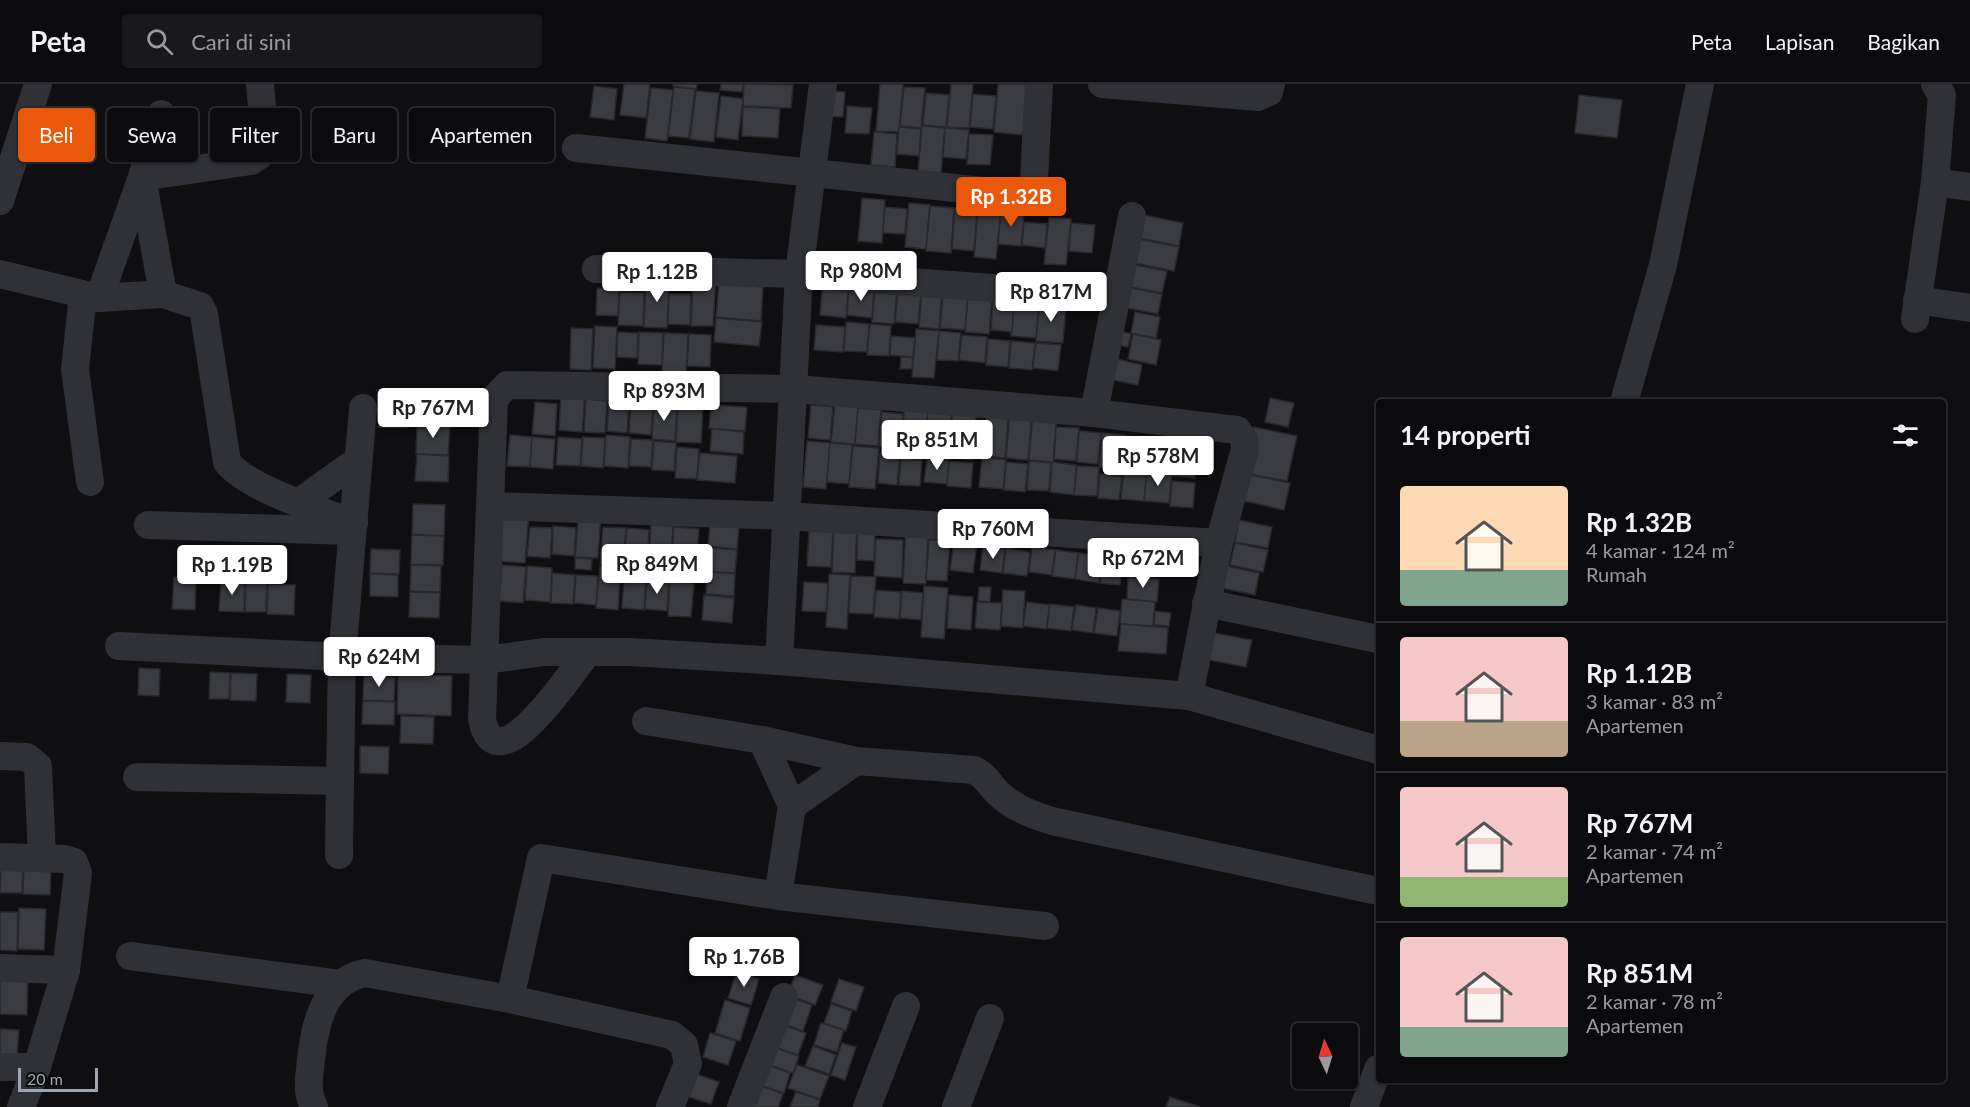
<!DOCTYPE html>
<html lang="id">
<meta charset="utf-8">
<style>
:root{--surface:#0b0b0d;--page:#19191b;--text:#f1f3f6;--muted:#9a9b9d;--line:#2b2b2e;--accent:#ea580c}
body{margin:0;font-family:Lato,sans-serif;background:var(--page);color:var(--text);height:100vh;display:flex;flex-direction:column;font-size:22px;white-space:nowrap}
*{box-sizing:border-box;margin:0}
p{font-size:20px;color:var(--muted)}
.icon{flex:none;width:33px;height:33px;fill:none;stroke:currentColor;stroke-width:2;stroke-linecap:round;stroke-linejoin:round}
.map{position:relative;flex:1;overflow:hidden}
.side{position:absolute;left:1376px;top:315px;width:570px;height:684px;display:flex;flex-direction:column;background:var(--surface);border-radius:6px;box-shadow:0 2px 4px #0004,0 0 0 2px var(--line)}
.side>*{flex:none}
.banner{position:absolute;left:18px;top:24px;width:570px;height:54px;display:flex;gap:12px}
.needle{width:39px;rotate:356deg}
.tools{position:absolute;left:1292px;top:939px;display:grid;gap:12px}
.tools a{display:grid;place-items:center;width:66px;height:66px;border-radius:6px;background:var(--surface);box-shadow:0 2px 4px #0004,0 0 0 2px var(--line);font-size:30px}
.scale{position:absolute;left:18px;bottom:15px;width:80px;box-sizing:border-box;padding-left:6px;border:3px solid #9fa5b2;border-top:0;font-size:16px;line-height:21px;white-space:nowrap;color:#9fa5b2;-webkit-text-stroke:4px #0a0a0c;paint-order:stroke}
.price{position:absolute;translate:-50% -51px;padding:0 14px;border-radius:6px;background:#fff;color:#222;font-size:20px;line-height:39px;filter:drop-shadow(0 2px 3px #0008)}
.price::after{content:'';position:absolute;left:50%;top:36px;width:18px;height:14px;margin-left:-9px;background:inherit;clip-path:polygon(0 0,100% 0,50% 100%)}
.price.selected{background:var(--accent);color:#fff}
ul{padding:0;list-style:none}
li{display:flex;align-items:center;gap:18px;height:150px;padding:0 24px}
li+li{border-top:2px solid var(--line)}
li span{display:grid;place-items:center;flex:none;width:168px;height:120px;border-radius:6px;color:#555}
li>.icon{margin-inline-start:auto}
span .icon{width:72px;height:72px;fill:#fffc;stroke-width:1}
li b{font-size:26px}
h2{display:flex;justify-content:space-between;align-items:center;height:72px;padding:0 24px;font-size:26px}
.chip{padding:0 21px;border-radius:6px;background:var(--surface);box-shadow:0 2px 4px #0004,0 0 0 2px var(--line);font-size:21px;line-height:54px}
.chip.selected{background:var(--accent);color:#fff}
header{display:flex;align-items:center;gap:36px;box-sizing:border-box;height:84px;padding:0 30px;background:var(--surface);border-bottom:2px solid var(--line)}
header strong{font-size:28px}
nav{display:flex;gap:33px;margin-inline-start:auto;font-size:21px}
.search{width:420px;height:54px;background:var(--page);display:flex;align-items:center;gap:15px;box-sizing:border-box;padding:0 21px;border-radius:6px;color:var(--muted);font-size:22px}
.map>svg:first-child{display:block}
.building{fill:#3b3c41;stroke:#29292d;stroke-width:1.5}
.lines{fill:none;stroke-linecap:round;stroke-linejoin:round}
.minor{stroke:#303136;stroke-width:28}
</style>
<header>
<strong>Peta</strong>
<div class="search"><svg class="icon" aria-label="search" viewBox="0 0 24 24"><circle cx="10" cy="10" r="6"/><path d="M15 15l6 6"/></svg>Cari di sini</div>
<nav><a>Peta</a><a>Lapisan</a><a>Bagikan</a></nav>
</header>
<div class="map">
<svg width="1970" height="1023" viewBox="0 0 1970 1023">
<rect width="100%" height="100%" fill="#0f0f11"/>
<g class="building">
<polygon points="624,0 650,0 646,34 620,31"/>
<polygon points="673,0 697,0 696,5 673,2"/>
<polygon points="721,0 743,0 742,8 720,6"/>
<polygon points="744,0 793,1 791,24 743,22"/>
<polygon points="880,0 903,0 899,48 876,47"/>
<polygon points="951,0 973,0 969,44 947,43"/>
<polygon points="998,0 1027,0 1023,51 994,48"/>
<polygon points="594,2 617,5 614,36 590,33"/>
<polygon points="674,3 695,5 689,54 668,52"/>
<polygon points="904,3 925,4 921,44 900,42"/>
<polygon points="651,4 673,6 667,57 645,54"/>
<polygon points="696,7 719,9 714,58 690,55"/>
<polygon points="828,7 845,8 843,33 826,32"/>
<polygon points="926,9 949,11 946,43 923,41"/>
<polygon points="973,10 996,12 993,45 970,43"/>
<polygon points="1579,11 1622,16 1617,54 1575,49"/>
<polygon points="721,12 743,15 738,56 716,53"/>
<polygon points="847,22 872,24 869,50 845,49"/>
<polygon points="743,23 780,25 778,54 742,52"/>
<polygon points="922,42 945,44 941,89 918,87"/>
<polygon points="899,43 921,45 919,72 897,70"/>
<polygon points="945,44 969,46 966,75 943,73"/>
<polygon points="874,48 897,50 895,83 871,81"/>
<polygon points="969,50 993,51 990,81 967,80"/>
<polygon points="862,114 885,116 882,159 858,157"/>
<polygon points="909,119 930,121 926,165 905,163"/>
<polygon points="930,122 954,124 951,169 926,167"/>
<polygon points="885,123 907,125 905,150 883,149"/>
<polygon points="955,124 977,126 974,167 952,165"/>
<polygon points="978,124 1001,126 996,175 974,173"/>
<polygon points="1001,127 1024,128 1021,162 998,160"/>
<polygon points="1139,130 1183,139 1179,162 1134,153"/>
<polygon points="1049,133 1071,135 1066,181 1044,180"/>
<polygon points="1024,138 1047,140 1045,164 1022,161"/>
<polygon points="1071,139 1095,141 1092,169 1069,167"/>
<polygon points="1133,154 1179,163 1174,187 1129,178"/>
<polygon points="1135,181 1167,187 1162,209 1131,203"/>
<polygon points="693,193 716,194 713,242 691,242"/>
<polygon points="823,193 849,195 846,234 820,231"/>
<polygon points="646,194 669,195 667,244 644,243"/>
<polygon points="719,199 763,203 761,237 716,233"/>
<polygon points="849,202 874,205 872,234 847,231"/>
<polygon points="597,204 619,205 618,232 596,231"/>
<polygon points="875,204 897,206 894,240 872,238"/>
<polygon points="1130,204 1162,210 1158,230 1127,224"/>
<polygon points="898,207 921,209 918,240 895,238"/>
<polygon points="922,207 942,208 939,245 919,243"/>
<polygon points="620,208 644,209 643,242 618,241"/>
<polygon points="669,210 691,210 690,241 668,240"/>
<polygon points="943,210 968,212 965,246 940,244"/>
<polygon points="968,211 992,212 989,250 965,248"/>
<polygon points="1015,215 1039,217 1036,254 1011,252"/>
<polygon points="993,217 1014,218 1012,248 991,246"/>
<polygon points="1040,218 1066,220 1063,259 1036,257"/>
<polygon points="1135,228 1160,233 1156,254 1131,249"/>
<polygon points="716,234 762,238 759,262 714,258"/>
<polygon points="846,238 869,240 867,268 844,267"/>
<polygon points="870,240 891,242 889,272 867,271"/>
<polygon points="816,241 845,243 843,268 814,266"/>
<polygon points="595,242 617,243 615,285 593,284"/>
<polygon points="571,244 593,245 591,286 570,285"/>
<polygon points="916,245 939,247 934,294 912,293"/>
<polygon points="1115,246 1131,250 1128,263 1112,260"/>
<polygon points="939,247 961,249 958,277 937,276"/>
<polygon points="618,248 638,249 637,274 617,273"/>
<polygon points="639,248 663,249 662,281 638,280"/>
<polygon points="664,249 688,250 686,289 662,288"/>
<polygon points="689,250 711,251 710,283 687,282"/>
<polygon points="1133,250 1161,256 1156,281 1128,275"/>
<polygon points="962,251 987,253 985,279 959,276"/>
<polygon points="891,252 915,254 913,273 890,271"/>
<polygon points="988,255 1010,257 1008,283 986,281"/>
<polygon points="1011,257 1035,259 1032,286 1009,284"/>
<polygon points="1036,259 1061,261 1058,287 1033,284"/>
<polygon points="901,273 913,274 912,285 900,285"/>
<polygon points="1117,275 1142,281 1138,301 1113,296"/>
<polygon points="679,306 704,308 701,359 676,358"/>
<polygon points="561,308 585,310 582,348 559,346"/>
<polygon points="419,312 451,313 449,341 418,340"/>
<polygon points="1270,314 1294,319 1288,343 1265,338"/>
<polygon points="586,315 607,317 605,349 584,348"/>
<polygon points="905,316 929,318 924,373 901,371"/>
<polygon points="380,317 409,318 408,344 379,343"/>
<polygon points="609,317 629,318 627,349 607,347"/>
<polygon points="929,317 952,319 948,375 924,373"/>
<polygon points="535,318 557,320 555,352 532,350"/>
<polygon points="631,318 653,320 651,351 629,349"/>
<polygon points="953,319 977,321 972,376 949,374"/>
<polygon points="654,320 677,322 675,357 652,355"/>
<polygon points="711,321 747,323 745,347 709,344"/>
<polygon points="811,321 833,323 830,356 808,354"/>
<polygon points="835,321 858,323 855,360 831,358"/>
<polygon points="987,322 1009,324 1005,374 983,372"/>
<polygon points="858,324 881,326 878,362 855,360"/>
<polygon points="1010,326 1032,328 1028,376 1006,374"/>
<polygon points="882,328 903,330 900,364 879,362"/>
<polygon points="1033,329 1057,330 1053,378 1029,376"/>
<polygon points="417,340 450,341 448,371 416,370"/>
<polygon points="1056,343 1079,344 1076,377 1054,375"/>
<polygon points="1254,343 1297,352 1287,397 1244,389"/>
<polygon points="712,345 744,348 743,370 710,367"/>
<polygon points="1079,347 1101,349 1098,380 1077,378"/>
<polygon points="1102,349 1125,351 1123,385 1099,383"/>
<polygon points="510,351 532,353 530,383 507,382"/>
<polygon points="606,351 630,353 628,384 604,382"/>
<polygon points="1126,352 1149,354 1146,385 1123,383"/>
<polygon points="532,353 555,355 553,385 530,383"/>
<polygon points="558,353 582,355 580,382 556,381"/>
<polygon points="583,353 605,354 603,384 581,382"/>
<polygon points="631,355 653,356 651,383 629,382"/>
<polygon points="1150,355 1175,356 1172,383 1147,381"/>
<polygon points="1176,356 1198,358 1195,394 1172,392"/>
<polygon points="654,357 676,359 674,387 652,386"/>
<polygon points="807,357 830,359 826,405 803,403"/>
<polygon points="830,359 852,361 849,400 827,398"/>
<polygon points="853,362 879,364 875,405 849,403"/>
<polygon points="677,363 699,365 697,395 675,394"/>
<polygon points="700,369 737,372 735,399 697,396"/>
<polygon points="880,369 900,371 897,401 878,399"/>
<polygon points="417,370 449,372 448,398 415,397"/>
<polygon points="982,373 1006,376 1003,405 979,403"/>
<polygon points="901,374 922,376 920,402 899,401"/>
<polygon points="927,375 949,376 947,400 924,398"/>
<polygon points="949,377 973,379 971,404 947,402"/>
<polygon points="1029,377 1051,379 1049,407 1027,406"/>
<polygon points="1006,378 1028,380 1025,408 1004,406"/>
<polygon points="1052,378 1076,381 1074,411 1050,408"/>
<polygon points="1077,382 1099,383 1097,412 1074,411"/>
<polygon points="1124,384 1147,386 1144,417 1121,415"/>
<polygon points="1147,387 1172,389 1169,419 1144,417"/>
<polygon points="1100,390 1122,392 1119,416 1098,414"/>
<polygon points="1246,390 1290,399 1284,426 1240,416"/>
<polygon points="1172,397 1195,399 1193,424 1170,422"/>
<polygon points="413,420 445,421 444,452 412,450"/>
<polygon points="499,425 529,428 525,479 495,477"/>
<polygon points="579,427 601,429 598,474 575,473"/>
<polygon points="1239,436 1272,443 1268,464 1235,458"/>
<polygon points="834,437 857,438 855,489 832,488"/>
<polygon points="710,440 739,442 737,465 708,462"/>
<polygon points="651,441 673,442 671,474 649,473"/>
<polygon points="553,442 576,444 574,472 552,470"/>
<polygon points="530,443 552,444 550,474 527,472"/>
<polygon points="603,443 626,444 623,482 600,480"/>
<polygon points="674,443 699,445 696,480 671,479"/>
<polygon points="906,443 928,444 926,500 903,499"/>
<polygon points="627,444 649,446 647,477 624,475"/>
<polygon points="809,447 833,448 831,483 807,482"/>
<polygon points="858,447 875,448 874,477 857,476"/>
<polygon points="412,451 444,452 443,481 411,480"/>
<polygon points="876,455 903,456 902,494 874,492"/>
<polygon points="929,456 950,457 947,497 926,496"/>
<polygon points="954,456 977,459 973,489 950,486"/>
<polygon points="1235,459 1268,466 1263,488 1230,481"/>
<polygon points="1125,461 1156,463 1154,494 1123,491"/>
<polygon points="983,462 1005,465 1002,489 980,486"/>
<polygon points="1032,463 1055,466 1052,491 1029,488"/>
<polygon points="708,464 737,466 735,489 706,487"/>
<polygon points="1006,464 1030,468 1027,492 1003,489"/>
<polygon points="371,465 400,466 399,490 370,489"/>
<polygon points="1056,466 1078,469 1075,495 1052,492"/>
<polygon points="1079,469 1102,472 1099,499 1075,495"/>
<polygon points="1104,472 1123,475 1120,501 1100,499"/>
<polygon points="575,474 592,475 591,486 575,485"/>
<polygon points="634,476 646,477 645,488 633,487"/>
<polygon points="1217,480 1259,489 1255,511 1212,502"/>
<polygon points="411,481 441,482 440,508 410,507"/>
<polygon points="502,481 526,483 523,519 499,517"/>
<polygon points="527,482 552,484 550,518 525,516"/>
<polygon points="600,482 621,484 618,526 596,524"/>
<polygon points="670,485 695,487 694,497 670,496"/>
<polygon points="707,488 735,490 734,512 706,510"/>
<polygon points="552,489 575,491 573,520 551,519"/>
<polygon points="370,490 398,491 398,513 370,512"/>
<polygon points="829,490 850,491 847,545 826,543"/>
<polygon points="576,491 598,492 596,521 574,519"/>
<polygon points="851,492 876,493 873,530 849,529"/>
<polygon points="174,493 196,494 195,526 172,525"/>
<polygon points="624,493 646,495 644,526 622,524"/>
<polygon points="1128,493 1159,495 1157,518 1127,515"/>
<polygon points="647,495 669,496 667,527 645,525"/>
<polygon points="221,497 245,497 244,528 219,527"/>
<polygon points="670,497 694,499 691,533 668,532"/>
<polygon points="246,498 267,498 266,528 245,528"/>
<polygon points="804,498 828,499 826,528 802,527"/>
<polygon points="268,500 295,501 294,531 267,530"/>
<polygon points="924,502 948,504 944,555 921,553"/>
<polygon points="979,503 991,503 990,518 978,517"/>
<polygon points="876,506 901,508 899,535 874,533"/>
<polygon points="1003,506 1025,507 1023,544 1001,542"/>
<polygon points="902,507 923,509 921,536 900,534"/>
<polygon points="410,508 440,509 439,534 409,533"/>
<polygon points="704,511 734,514 732,539 702,536"/>
<polygon points="949,511 973,513 971,546 947,544"/>
<polygon points="1122,515 1155,518 1153,542 1120,540"/>
<polygon points="977,518 1002,519 1000,546 975,544"/>
<polygon points="1027,518 1050,521 1046,545 1023,542"/>
<polygon points="1050,520 1074,523 1071,547 1047,544"/>
<polygon points="1076,521 1096,524 1093,549 1072,546"/>
<polygon points="1098,524 1120,527 1117,552 1094,549"/>
<polygon points="1155,527 1171,529 1169,542 1154,541"/>
<polygon points="1121,540 1168,544 1166,570 1118,567"/>
<polygon points="1203,547 1252,556 1246,583 1198,574"/>
<polygon points="139,584 160,585 159,612 138,611"/>
<polygon points="210,588 230,589 229,615 209,615"/>
<polygon points="231,589 257,590 256,617 230,616"/>
<polygon points="287,590 311,591 310,619 286,618"/>
<polygon points="398,590 452,592 451,632 397,630"/>
<polygon points="364,592 395,593 394,617 363,616"/>
<polygon points="363,617 395,618 394,641 362,640"/>
<polygon points="401,632 434,633 433,660 400,659"/>
<polygon points="360,662 389,663 388,690 360,689"/>
<polygon points="1,775 23,776 22,809 0,809"/>
<polygon points="24,778 51,779 50,811 23,810"/>
<polygon points="19,824 46,825 44,866 18,865"/>
<polygon points="0,828 18,828 17,867 0,866"/>
<polygon points="737,887 759,895 751,921 728,914"/>
<polygon points="0,890 28,891 27,931 0,930"/>
<polygon points="795,891 823,901 815,921 788,911"/>
<polygon points="839,895 864,903 856,927 831,918"/>
<polygon points="787,912 812,921 803,947 778,938"/>
<polygon points="725,916 750,924 740,957 715,949"/>
<polygon points="831,920 852,927 846,947 824,939"/>
<polygon points="777,939 806,949 798,971 769,961"/>
<polygon points="821,939 844,946 837,968 814,961"/>
<polygon points="0,945 19,946 17,971 0,971"/>
<polygon points="710,949 736,957 728,981 703,973"/>
<polygon points="842,959 856,963 845,996 831,991"/>
<polygon points="769,962 799,972 793,989 763,979"/>
<polygon points="813,962 836,971 829,990 805,982"/>
<polygon points="761,979 790,989 784,1009 754,999"/>
<polygon points="797,981 829,992 820,1015 788,1004"/>
<polygon points="696,990 719,998 711,1020 689,1013"/>
<polygon points="752,999 783,1010 778,1023 746,1023"/>
<polygon points="796,1008 820,1016 818,1023 790,1023"/>
<polygon points="1170,1013 1200,1023 1166,1023"/>
</g>
<g class="lines">
<g class="minor">
<polyline points="1102,0 1258,13 1269,8 1271,0"/>
<polyline points="161,30 142,93 251,77 266,67 260,0"/>
<polyline points="576,64 1021,111 1029,107 1034,96 1039,0"/>
<polyline points="1935,98 1970,103"/>
<polyline points="0,117 38,0"/>
<polyline points="596,185 799,190 1116,213"/>
<path d="M0,190L99,214L163,210L200,222L204,230L227,378C248,405 321,427 354,439"/>
<polyline points="83,211 75,285 90,398"/>
<polyline points="99,214 142,93 163,210"/>
<polyline points="1917,216 1970,224"/>
<polyline points="1915,235 1935,98 1942,11 1935,0"/>
<polyline points="1624,318 1663,181 1700,0"/>
<polyline points="1094,329 1132,132"/>
<polyline points="298,419 357,377"/>
<polyline points="491,422 785,432 1219,459"/>
<polyline points="148,441 352,447"/>
<polyline points="1206,519 1378,555"/>
<polyline points="119,562 342,573 485,576 544,568 630,568 779,577 1189,612 1378,666"/>
<path d="M588,568C572,587 496,706 482,635L494,315L507,301L795,305L1094,329L1237,346L1244,355L1245,365L1219,459L1189,612"/>
<polyline points="779,577 799,190 823,0"/>
<path d="M646,637L762,656L856,677L974,686C985,691 989,700 998,709C1014,724 1030,730 1052,737L1373,806"/>
<polyline points="762,656 792,722 856,677"/>
<polyline points="0,672 27,673 38,682 42,774"/>
<polyline points="137,693 340,697 342,573 363,324"/>
<polyline points="339,771 340,697"/>
<polyline points="0,773 64,775 74,778 78,789 66,886 37,983 21,1023"/>
<polyline points="778,812 792,722"/>
<polyline points="130,872 340,900"/>
<polyline points="0,884 66,886"/>
<polyline points="0,983 37,983"/>
<path d="M314,1023C306,1008 309,994 311,977C314,941 324,897 365,889L510,915"/>
<polyline points="670,1023 688,980 684,961 672,951 510,915 541,774 778,812 1045,842"/>
<polyline points="741,1023 784,913"/>
<polyline points="867,1023 906,922"/>
<polyline points="956,1023 990,934"/>
<polyline points="1364,1023 1378,985"/>
</g>
</g>
</svg>
<div class="tools">
<a><svg class="needle" viewBox="-14 -14 28 28"><path d="M0-13l5 13h-10z" fill="#e53935"/><path d="M0 13l5-13h-10z" fill="#9a9b9d"/></svg></a>
</div>
<div class="scale">20 m</div>
<b class="price selected" style="left:1011px;top:144px">Rp 1.32B</b>
<b class="price" style="left:861px;top:218px">Rp 980M</b>
<b class="price" style="left:657px;top:219px">Rp 1.12B</b>
<b class="price" style="left:1051px;top:239px">Rp 817M</b>
<b class="price" style="left:664px;top:338px">Rp 893M</b>
<b class="price" style="left:433px;top:355px">Rp 767M</b>
<b class="price" style="left:937px;top:387px">Rp 851M</b>
<b class="price" style="left:1158px;top:403px">Rp 578M</b>
<b class="price" style="left:993px;top:476px">Rp 760M</b>
<b class="price" style="left:1143px;top:505px">Rp 672M</b>
<b class="price" style="left:657px;top:511px">Rp 849M</b>
<b class="price" style="left:232px;top:512px">Rp 1.19B</b>
<b class="price" style="left:379px;top:604px">Rp 624M</b>
<b class="price" style="left:744px;top:904px">Rp 1.76B</b>
<div class="banner">
<a class="chip selected">Beli</a>
<a class="chip">Sewa</a>
<a class="chip">Filter</a>
<a class="chip">Baru</a>
<a class="chip">Apartemen</a>
</div>
<section class="side">
<h2>14 properti<svg class="icon" aria-label="filters" viewBox="0 0 24 24"><path d="M4 7h16M4 17h16"/><circle cx="9" cy="7" r="2"/><circle cx="15" cy="17" r="2"/></svg></h2>
<ul>
<li><span style="background:linear-gradient(#ffd9b3 70%,#7fa58c 0)"><svg class="icon" aria-label="home" viewBox="0 0 24 24"><path d="M3 11l9-7 9 7M6 9v11h12V9"/></svg></span><div><b>Rp 1.32B</b><p>4 kamar · 124 m²</p><p>Rumah</p></div></li>
<li><span style="background:linear-gradient(#f6c9c9 70%,#b9a48a 0)"><svg class="icon" aria-label="home" viewBox="0 0 24 24"><path d="M3 11l9-7 9 7M6 9v11h12V9"/></svg></span><div><b>Rp 1.12B</b><p>3 kamar · 83 m²</p><p>Apartemen</p></div></li>
<li><span style="background:linear-gradient(#f6c9c9 75%,#8fb573 0)"><svg class="icon" aria-label="home" viewBox="0 0 24 24"><path d="M3 11l9-7 9 7M6 9v11h12V9"/></svg></span><div><b>Rp 767M</b><p>2 kamar · 74 m²</p><p>Apartemen</p></div></li>
<li><span style="background:linear-gradient(#f6c9c9 75%,#7fa58c 0)"><svg class="icon" aria-label="home" viewBox="0 0 24 24"><path d="M3 11l9-7 9 7M6 9v11h12V9"/></svg></span><div><b>Rp 851M</b><p>2 kamar · 78 m²</p><p>Apartemen</p></div></li>
</ul>
</section>
</div>
